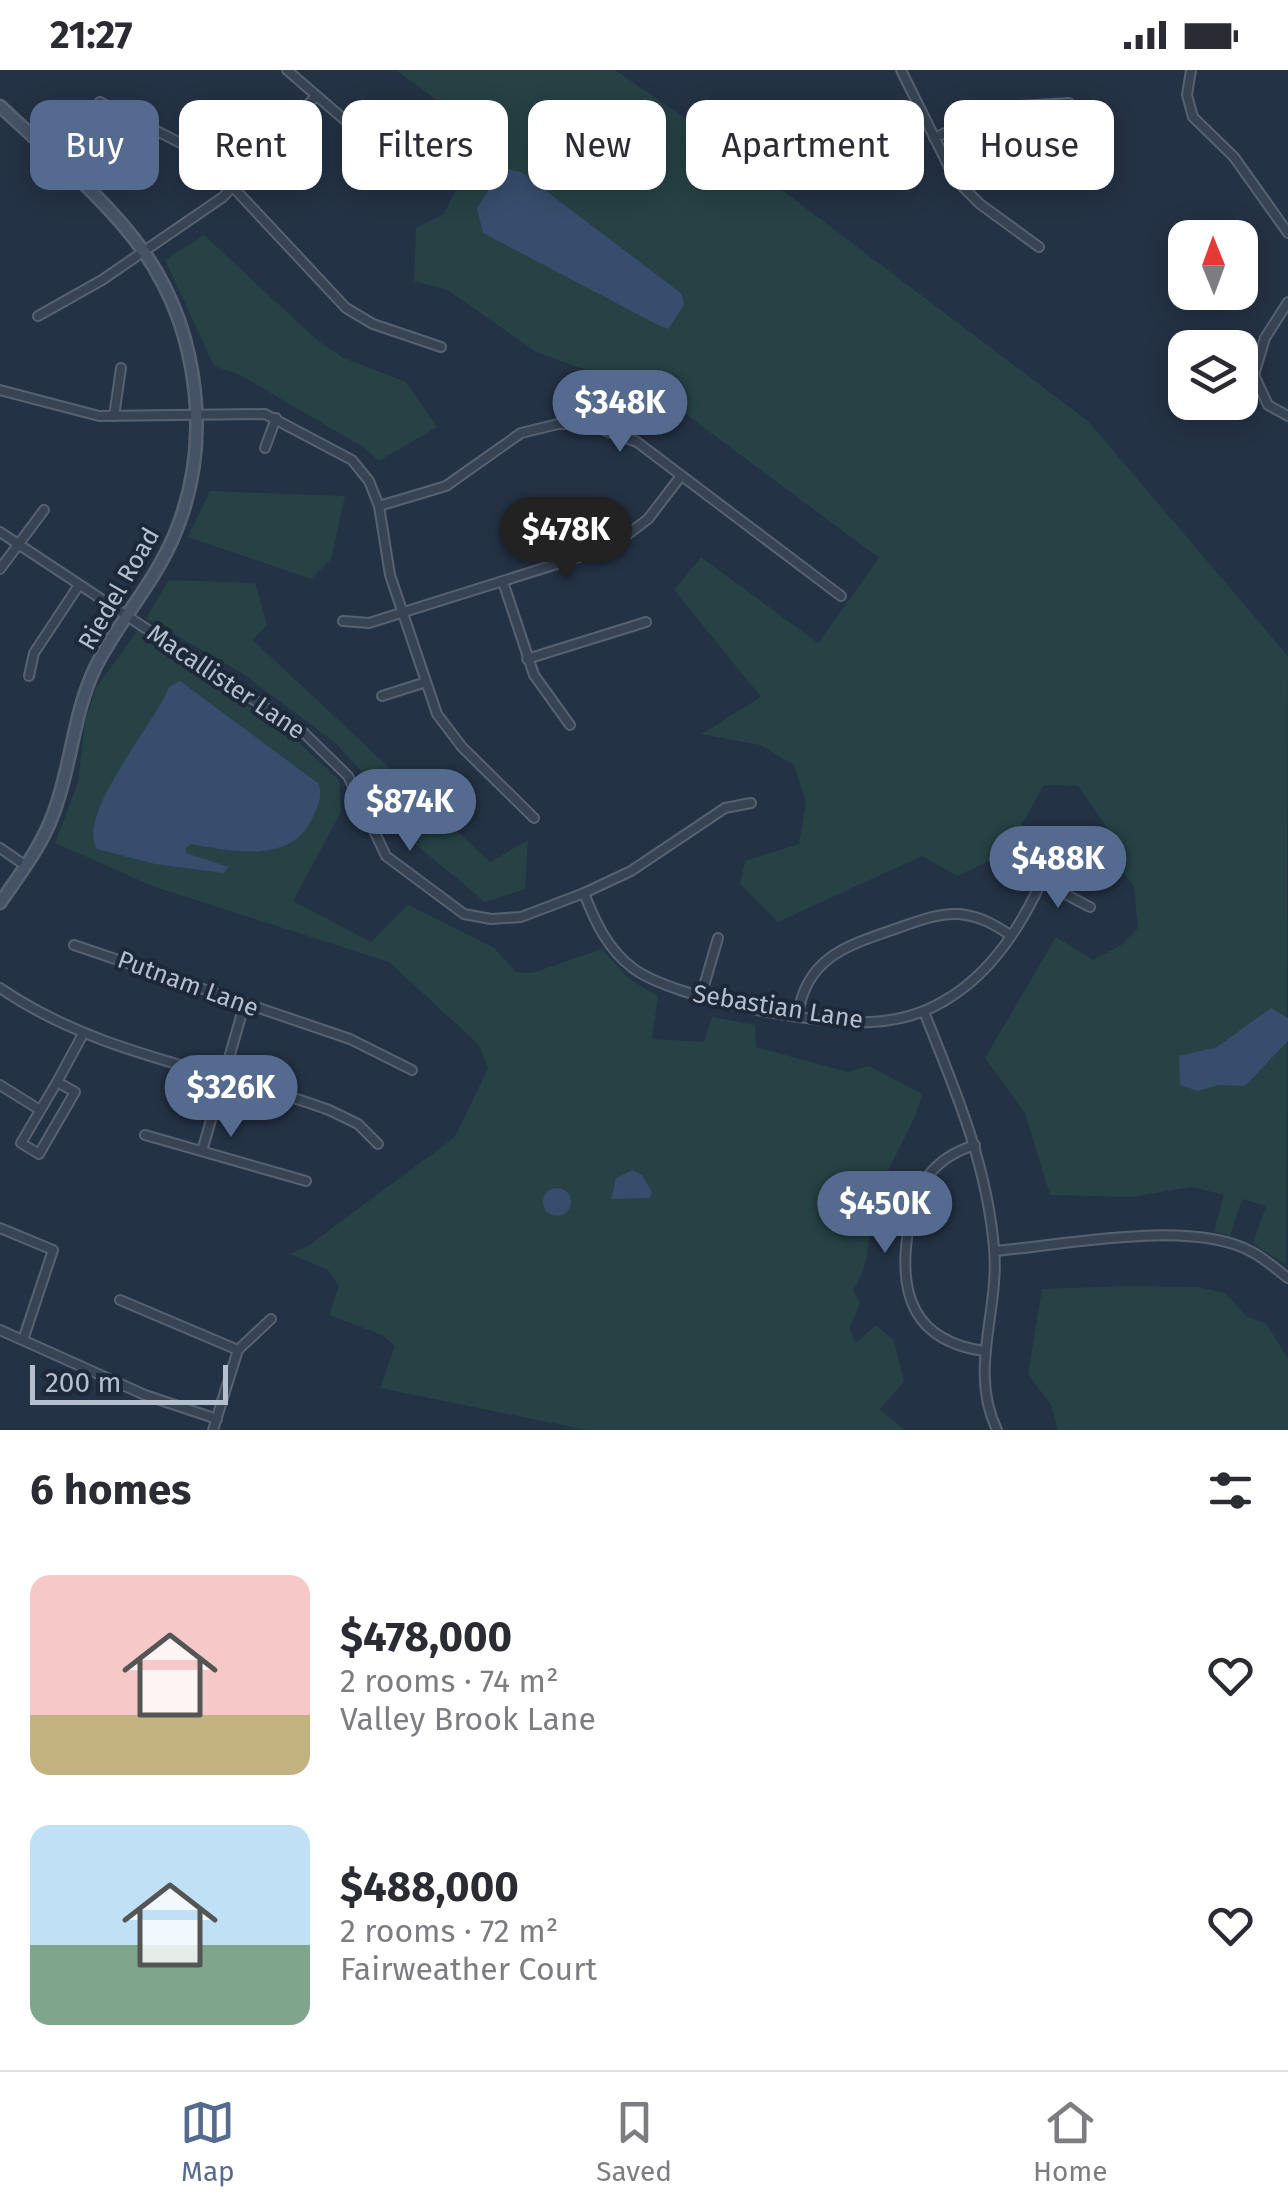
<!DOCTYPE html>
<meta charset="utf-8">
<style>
:root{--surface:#fff;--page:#f2f2f3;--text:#2b2b33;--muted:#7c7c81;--line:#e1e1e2;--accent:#556a8f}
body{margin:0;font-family:"Fira Sans",sans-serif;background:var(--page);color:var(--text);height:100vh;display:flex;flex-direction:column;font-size:38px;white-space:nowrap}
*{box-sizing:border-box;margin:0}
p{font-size:32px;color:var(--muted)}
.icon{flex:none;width:55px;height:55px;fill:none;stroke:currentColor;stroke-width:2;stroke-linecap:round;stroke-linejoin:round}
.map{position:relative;height:1360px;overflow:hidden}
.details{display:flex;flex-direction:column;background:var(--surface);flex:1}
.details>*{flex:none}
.top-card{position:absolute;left:30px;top:30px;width:1230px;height:90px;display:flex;gap:20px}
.needle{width:65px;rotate:359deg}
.controls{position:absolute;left:1168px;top:150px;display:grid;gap:20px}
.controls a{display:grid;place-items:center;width:90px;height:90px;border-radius:20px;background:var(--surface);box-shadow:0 5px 25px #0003;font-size:50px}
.scale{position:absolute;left:30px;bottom:25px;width:198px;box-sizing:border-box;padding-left:10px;border:5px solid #b6bfce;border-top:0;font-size:28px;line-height:35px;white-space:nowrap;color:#b6bfce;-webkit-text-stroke:8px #1d2939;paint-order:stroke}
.price{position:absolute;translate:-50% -85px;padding:0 22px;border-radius:35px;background:var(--accent);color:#fff;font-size:32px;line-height:65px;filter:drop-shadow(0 2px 5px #0008)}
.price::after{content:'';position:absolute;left:50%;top:60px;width:30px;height:22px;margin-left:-15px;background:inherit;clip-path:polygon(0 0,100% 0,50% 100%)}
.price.active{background:#222;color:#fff}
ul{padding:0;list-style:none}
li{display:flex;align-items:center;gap:30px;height:250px;padding:0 30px}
li span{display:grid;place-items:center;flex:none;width:280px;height:200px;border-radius:20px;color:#555}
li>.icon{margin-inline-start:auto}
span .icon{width:120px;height:120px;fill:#fffc;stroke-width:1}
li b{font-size:42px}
h2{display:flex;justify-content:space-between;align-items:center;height:120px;padding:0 30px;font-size:42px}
.tag{padding:0 35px;border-radius:20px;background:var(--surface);box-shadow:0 5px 25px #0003;font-size:35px;line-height:90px}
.tag.active{background:var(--accent);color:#fff}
.status{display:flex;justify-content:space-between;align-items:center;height:70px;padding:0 50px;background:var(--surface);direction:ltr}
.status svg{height:28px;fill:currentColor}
.tab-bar{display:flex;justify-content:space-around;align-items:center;height:140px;border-top:2px solid var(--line);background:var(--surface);font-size:28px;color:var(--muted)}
.tab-bar a{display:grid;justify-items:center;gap:5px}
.tab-bar .active{color:var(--accent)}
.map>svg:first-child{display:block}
.green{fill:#264245}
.water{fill:#364d6d}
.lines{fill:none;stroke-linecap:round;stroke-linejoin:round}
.street-casing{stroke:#576271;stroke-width:12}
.secondary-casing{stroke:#576271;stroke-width:15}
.street{stroke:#384454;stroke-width:8}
.secondary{stroke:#465367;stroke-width:10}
.labels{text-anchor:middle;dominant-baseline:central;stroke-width:8;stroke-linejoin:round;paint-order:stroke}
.street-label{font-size:25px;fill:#b6bfce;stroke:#1d2939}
</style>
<div class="status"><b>21:27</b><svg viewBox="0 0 49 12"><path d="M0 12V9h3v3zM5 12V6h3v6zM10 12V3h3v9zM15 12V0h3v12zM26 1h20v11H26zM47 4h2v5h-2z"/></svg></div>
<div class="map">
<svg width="1288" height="1360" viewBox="0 0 1288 1360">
<rect width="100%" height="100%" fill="#243245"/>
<g class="green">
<polygon points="396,0 615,0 701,59 1088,351 1288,586 1286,1195 1253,1173 1266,1136 1242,1129 1230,1166 1214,1161 1224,1125 1192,1117 1132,1127 1050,1125 1025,1043 985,988 1056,867 1093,890 1121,875 1138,858 1134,816 1121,800 1106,799 1106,756 1078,716 1044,715 1006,783 957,806 922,786 778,852 740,814 745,791 799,774 806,732 794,695 760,675 701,664 761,627 674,520 701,487 818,573 879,488 664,328 536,282 448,220 414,211 416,158 444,144 472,86 460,47"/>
<polygon points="204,165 318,271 344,288 406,312 437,357 379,391 363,377 240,305 214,296 165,190"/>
<polygon points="210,421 345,426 331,489 311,509 188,467"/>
<polygon points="169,510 255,513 267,555 253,570 490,792 528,770 525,819 485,832 397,759 358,697 334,672 243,604 146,548"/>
<path d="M138,560L298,671L339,710L341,742L293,831L371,872L408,835L494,878L516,902L532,903L602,879L629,909L658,926L652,969L704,972L712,947L755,955L756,977L848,1002L869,996L922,1024C912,1064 884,1098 874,1138C867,1168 871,1194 853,1220L860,1233L849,1259L856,1273L876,1255L894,1271L904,1312L880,1339L904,1360H587L380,1318L395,1276L382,1265L329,1245L339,1216L328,1200L290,1184L308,1176L455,1067L488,998L479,975L389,892L155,817L55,773L78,712L85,652L96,618Z"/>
<polygon points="1128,1216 1198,1217 1225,1223 1246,1246 1266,1254 1288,1288 1288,1360 1058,1360 1051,1335 1028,1304 1042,1219"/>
</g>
<g class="water">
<polygon points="502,98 521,102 682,224 684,235 668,259 658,255 483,163 477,138"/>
<path d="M180,611L319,714C323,728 317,738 311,751C289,794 230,781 191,774L186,778V783L229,797L223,803L155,794L97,779C75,745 157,651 169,617Z"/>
<polygon points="1271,938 1288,948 1288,971 1245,1016 1218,1015 1198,1021 1180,1015 1179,986 1217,977"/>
<polygon points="633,1100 642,1105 652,1122 650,1128 611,1129 616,1108"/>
<circle cx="557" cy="1132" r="14"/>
</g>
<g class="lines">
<g class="street-casing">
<g id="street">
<polyline points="287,0 354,58 401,87"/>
<polyline points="901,0 955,109 980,134 1039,177"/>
<polyline points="1191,0 1187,25 1193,47 1234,87 1288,163"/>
<polyline points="100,32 202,84 346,238 373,254 441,277"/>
<polyline points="934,68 1004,37 1069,33"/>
<polyline points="1288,232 1265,268 1254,305 1268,335 1288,346"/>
<polyline points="38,246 102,210 223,127 316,26"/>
<polyline points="0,320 99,346 265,344 352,390 369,411 379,436 390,505 437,644 462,677 534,748"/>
<polyline points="114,346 121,298"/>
<polyline points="265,378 276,348"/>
<polyline points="379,436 446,416 521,363 558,354 588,354 637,372 841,526"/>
<polyline points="0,462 304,663 348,706 386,786 464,844 491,849 521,847 584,823 631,801 725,738 751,733"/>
<polyline points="0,499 44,440"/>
<polyline points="503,512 534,605 570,655"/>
<polyline points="343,551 369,553 611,477 648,449 681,406"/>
<polyline points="527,589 646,552"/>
<polyline points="29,606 34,583 79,515"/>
<polyline points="382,626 423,613"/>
<polyline points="0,778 26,796"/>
<polyline points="1042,812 1090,837"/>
<path d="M584,823C595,852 608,880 634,899C676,929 819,956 871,952C897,951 922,944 944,931C1000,899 1032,837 1056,779"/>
<polyline points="74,875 350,969 412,1000"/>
<path d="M0,918C99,986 218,999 329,1040L358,1054L378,1074"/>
<polyline points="701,926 718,868"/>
<path d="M924,942C955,1019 987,1094 994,1178C1000,1241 968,1300 997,1360"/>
<path d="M798,944C807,886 849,875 898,858C918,851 938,843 959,844C979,846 994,854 1010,865"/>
<polyline points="57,1012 21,1073 39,1084 75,1022 57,1012 83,964"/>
<polyline points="0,1015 40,1040"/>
<polyline points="145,1065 306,1111"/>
<path d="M975,1075C930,1089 916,1117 908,1161C898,1225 914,1271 984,1281"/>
<polyline points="202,1081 244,936"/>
<polyline points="0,1158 53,1180 23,1270"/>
<path d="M995,1181C1064,1175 1189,1149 1250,1181C1263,1187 1276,1199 1288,1208"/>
<polyline points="120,1230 238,1280"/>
<polyline points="0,1260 145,1325 217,1349"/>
<polyline points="213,1360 238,1280 271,1249"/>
</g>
</g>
<g class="secondary-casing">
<path id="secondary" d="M0,36C48,82 105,127 144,182C200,263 213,375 174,466C154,513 119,551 96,596C73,643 72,694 54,742C42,776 20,804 0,833"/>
</g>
<use href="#street" class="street"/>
<use href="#secondary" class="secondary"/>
</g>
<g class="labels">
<g class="street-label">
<text transform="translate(119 519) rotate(-60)">Riedel Road</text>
<text transform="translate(226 612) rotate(34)">Macallister Lane</text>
<text transform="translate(188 914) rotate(20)">Putnam Lane</text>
<text transform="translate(778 937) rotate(9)">Sebastian Lane</text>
</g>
</g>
</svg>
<div class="controls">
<a><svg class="needle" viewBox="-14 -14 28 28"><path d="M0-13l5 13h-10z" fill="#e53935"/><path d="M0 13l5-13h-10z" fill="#7c7c81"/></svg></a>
<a><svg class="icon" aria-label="layers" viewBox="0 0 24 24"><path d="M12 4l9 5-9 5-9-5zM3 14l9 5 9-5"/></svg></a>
</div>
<div class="scale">200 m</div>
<b class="price" style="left:620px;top:385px">$348K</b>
<b class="price active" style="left:566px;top:512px">$478K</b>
<b class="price" style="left:410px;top:784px">$874K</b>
<b class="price" style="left:1058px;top:841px">$488K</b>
<b class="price" style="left:231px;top:1070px">$326K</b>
<b class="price" style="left:885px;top:1186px">$450K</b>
<div class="top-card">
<a class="tag active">Buy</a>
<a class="tag">Rent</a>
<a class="tag">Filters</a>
<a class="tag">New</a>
<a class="tag">Apartment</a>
<a class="tag">House</a>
</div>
</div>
<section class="details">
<h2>6 homes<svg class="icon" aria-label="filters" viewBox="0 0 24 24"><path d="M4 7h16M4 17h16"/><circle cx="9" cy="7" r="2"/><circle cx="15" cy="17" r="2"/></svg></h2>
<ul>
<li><span style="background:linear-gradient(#f6c9c9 70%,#c2b280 0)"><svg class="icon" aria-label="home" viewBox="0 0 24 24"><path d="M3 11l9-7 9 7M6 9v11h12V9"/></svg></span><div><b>$478,000</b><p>2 rooms · 74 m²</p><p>Valley Brook Lane</p></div><svg class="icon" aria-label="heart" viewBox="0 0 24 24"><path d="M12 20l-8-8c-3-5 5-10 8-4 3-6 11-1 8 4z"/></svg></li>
<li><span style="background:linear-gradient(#bfe0f5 60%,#7fa58c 0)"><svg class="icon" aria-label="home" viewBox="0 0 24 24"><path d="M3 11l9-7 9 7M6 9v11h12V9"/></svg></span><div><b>$488,000</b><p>2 rooms · 72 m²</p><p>Fairweather Court</p></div><svg class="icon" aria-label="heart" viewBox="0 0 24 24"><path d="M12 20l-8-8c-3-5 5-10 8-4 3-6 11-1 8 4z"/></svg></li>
</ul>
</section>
<nav class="tab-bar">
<a class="active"><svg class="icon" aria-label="map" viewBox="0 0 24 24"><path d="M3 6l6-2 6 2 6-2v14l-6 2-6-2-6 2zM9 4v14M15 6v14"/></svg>Map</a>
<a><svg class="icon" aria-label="saved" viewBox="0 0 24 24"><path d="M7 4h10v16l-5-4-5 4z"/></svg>Saved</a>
<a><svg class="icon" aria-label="home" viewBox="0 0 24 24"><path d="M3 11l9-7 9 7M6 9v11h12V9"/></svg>Home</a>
</nav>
